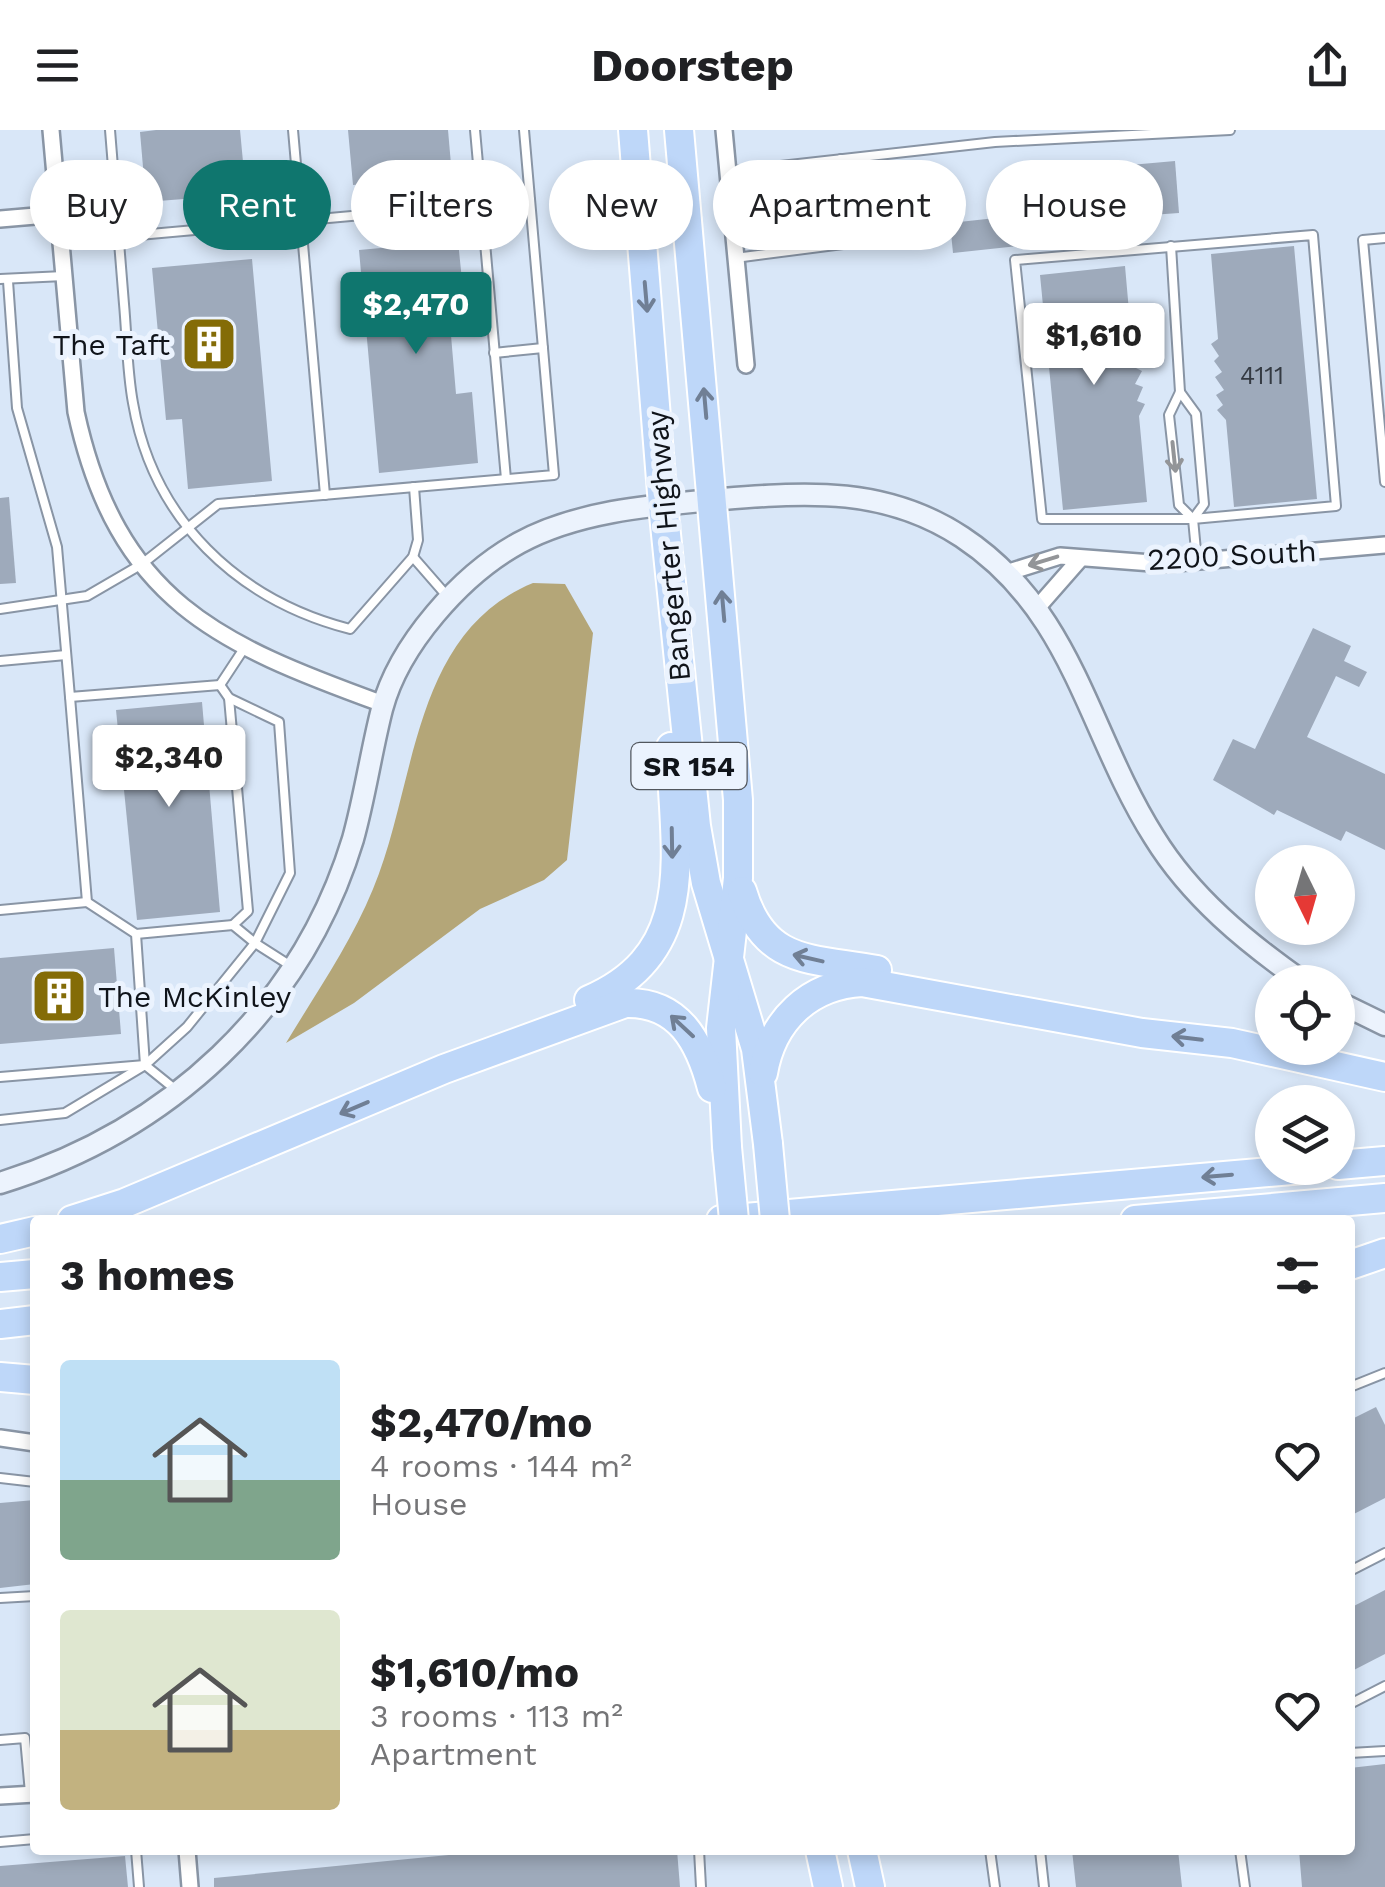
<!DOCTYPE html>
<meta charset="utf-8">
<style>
:root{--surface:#fff;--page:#f6f6f6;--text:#202124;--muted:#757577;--accent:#0f766e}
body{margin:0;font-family:"Work Sans",sans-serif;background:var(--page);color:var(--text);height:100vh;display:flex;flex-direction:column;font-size:38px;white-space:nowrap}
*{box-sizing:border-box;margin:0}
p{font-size:32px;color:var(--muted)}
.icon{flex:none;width:55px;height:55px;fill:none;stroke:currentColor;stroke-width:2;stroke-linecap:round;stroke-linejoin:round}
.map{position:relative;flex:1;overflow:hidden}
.sheet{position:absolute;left:30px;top:1085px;width:1325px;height:640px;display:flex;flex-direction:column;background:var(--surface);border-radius:10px;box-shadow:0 5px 15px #0003}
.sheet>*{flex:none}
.hud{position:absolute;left:30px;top:30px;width:1325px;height:90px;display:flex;gap:20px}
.needle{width:65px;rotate:175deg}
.tools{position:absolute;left:1255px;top:715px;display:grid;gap:20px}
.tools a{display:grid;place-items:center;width:100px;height:100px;border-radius:50%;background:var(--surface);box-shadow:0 5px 15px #0003;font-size:50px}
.price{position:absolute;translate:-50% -85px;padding:0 22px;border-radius:10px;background:#fff;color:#222;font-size:32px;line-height:65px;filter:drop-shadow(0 2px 5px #0008)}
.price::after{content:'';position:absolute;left:50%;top:60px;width:30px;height:22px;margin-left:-15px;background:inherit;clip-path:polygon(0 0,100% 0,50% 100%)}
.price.on{background:var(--accent);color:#fff}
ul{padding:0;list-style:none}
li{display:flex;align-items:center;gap:30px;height:250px;padding:0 30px}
li span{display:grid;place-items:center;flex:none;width:280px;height:200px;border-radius:10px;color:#555}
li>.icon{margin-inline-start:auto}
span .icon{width:120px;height:120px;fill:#fffc;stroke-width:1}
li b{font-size:42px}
h2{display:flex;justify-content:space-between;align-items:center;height:120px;padding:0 30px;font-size:42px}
.tag{padding:0 35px;border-radius:45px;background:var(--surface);box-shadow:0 5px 15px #0003;font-size:35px;line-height:90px}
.tag.on{background:var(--accent);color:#fff}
header{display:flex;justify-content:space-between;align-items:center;height:130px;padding:0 30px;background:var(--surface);font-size:45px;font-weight:700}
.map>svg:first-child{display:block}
.water{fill:#b4a678}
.building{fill:#9eaabb}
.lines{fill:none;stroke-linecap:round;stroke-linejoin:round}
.lane-casing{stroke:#8995a5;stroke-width:12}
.street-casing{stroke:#8995a5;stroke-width:20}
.secondary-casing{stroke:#8995a5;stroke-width:25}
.highway-casing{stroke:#fff;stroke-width:32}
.lane{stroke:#fff;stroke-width:8}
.street{stroke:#fff;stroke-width:15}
.secondary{stroke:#ecf3fd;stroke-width:20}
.highway{stroke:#bed7f9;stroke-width:28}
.highway-bridge-casing{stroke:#fff;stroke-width:32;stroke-linecap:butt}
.highway-bridge{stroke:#bed7f9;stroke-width:28}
.oneway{stroke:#707f95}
.oneway2{stroke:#939598}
.labels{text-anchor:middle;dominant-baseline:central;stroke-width:10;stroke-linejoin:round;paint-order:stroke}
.number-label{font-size:25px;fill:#343a42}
.shield{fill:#ebf3fe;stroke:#52575e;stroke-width:2.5}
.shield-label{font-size:28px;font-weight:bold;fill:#10141a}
.poi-label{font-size:30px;fill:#10141a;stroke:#ebf3fe;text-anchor:end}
.street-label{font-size:30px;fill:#10141a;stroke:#ebf3fe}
</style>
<header><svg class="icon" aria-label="menu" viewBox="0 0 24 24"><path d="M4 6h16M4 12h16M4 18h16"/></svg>Doorstep<svg class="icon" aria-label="share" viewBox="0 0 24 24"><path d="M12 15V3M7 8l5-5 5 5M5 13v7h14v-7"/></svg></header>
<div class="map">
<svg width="1385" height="1757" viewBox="0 0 1385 1757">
<rect width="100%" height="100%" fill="#d9e7f8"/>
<path class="water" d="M533,453L565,454L593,503L567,730L544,750L480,779L354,873L286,913C316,863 351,813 373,759C417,654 411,503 533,453Z"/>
<g class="building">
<polygon points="156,0 240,0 246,64 146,72 140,2"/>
<polygon points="348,0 448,0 452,46 353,55"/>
<polygon points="1175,31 1179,83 1123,87 1119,36"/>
<polygon points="931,40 934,68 863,75 860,46"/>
<polygon points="1014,86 1018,116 953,123 950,93"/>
<polygon points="458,111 465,180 449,182 456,264 472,262 478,333 379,343 359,120"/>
<polygon points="1294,116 1317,369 1234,377 1226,290 1217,280 1223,275 1216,265 1224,260 1215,247 1222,242 1214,231 1219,226 1211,214 1218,209 1211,124"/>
<polygon points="252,129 272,351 188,359 182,289 166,290 152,138"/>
<polygon points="1125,136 1131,204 1138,208 1132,221 1139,224 1134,237 1142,241 1135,254 1143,257 1137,271 1145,274 1139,286 1147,372 1063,380 1040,145"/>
<polygon points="9,367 16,453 0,454 0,368"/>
<polygon points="1313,498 1351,516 1344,531 1367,542 1359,557 1336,546 1307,607 1385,644 1385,720 1346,701 1341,711 1277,680 1274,685 1213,650 1233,609 1255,619"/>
<polygon points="202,572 220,782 137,790 116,580"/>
<polygon points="114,818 121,904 0,914 0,828"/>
<polygon points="1376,1277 1385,1295 1385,1368 1350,1386 1350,1290"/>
<polygon points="35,1370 35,1454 0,1458 0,1373"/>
<polygon points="1385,1460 1385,1524 1350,1542 1350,1478"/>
<polygon points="1385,1634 1385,1757 1302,1757 1299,1720 1350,1720 1350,1638"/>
<polygon points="500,1720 677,1720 680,1757 214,1757 214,1748"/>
<polygon points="1072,1720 1178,1720 1182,1757 1076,1757"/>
<polygon points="125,1726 128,1757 0,1757 0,1736"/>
</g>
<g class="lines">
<g class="lane-casing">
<g id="lane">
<path d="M110,0C115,58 119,116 124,174C127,207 127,241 133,273C153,390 238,470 350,499L413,427L418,410L414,357"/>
<polyline points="293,0 325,365"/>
<polyline points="475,0 506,349"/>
<polyline points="727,42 995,12 1230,0"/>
<polyline points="1385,108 1363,110 1385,352"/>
<polyline points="61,112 530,70"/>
<polyline points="1171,116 1180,262 1169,285 1179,375 1193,389"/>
<polyline points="735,128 843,114 849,105 841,29"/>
<polyline points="0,149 64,146"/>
<polyline points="8,151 17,278 57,417 70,567 220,555"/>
<polyline points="494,223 543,218"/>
<polyline points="1180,262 1196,284 1204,374 1193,389"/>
<polyline points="1193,389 1042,389 1015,130 1313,105 1336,376 1193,389 1197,431"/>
<polyline points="413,427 447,466"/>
<polyline points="0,479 87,466 142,434 218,374 554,345 524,0"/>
<polyline points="0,531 66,525"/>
<polyline points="70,567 87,772 136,804 145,935"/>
<polyline points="229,568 248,781 233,795"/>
<polyline points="0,780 87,772"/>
<polyline points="136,804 233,795 255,813 290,743 279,592 229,568 220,555 243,520"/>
<polyline points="0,947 145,935 176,960"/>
<polyline points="0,990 65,983 145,935 187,897 255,813 291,836"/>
<polyline points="1350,1257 1385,1243"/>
<polyline points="0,1348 35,1352"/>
<polyline points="1350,1441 1385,1423"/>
<polyline points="0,1468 35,1466"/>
<polyline points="1350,1574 1385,1556"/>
<polyline points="0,1610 25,1608 30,1663"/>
<polyline points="1350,1623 1385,1621"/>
<polyline points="0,1712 35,1709"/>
<polyline points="136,1720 139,1757"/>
<polyline points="699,1720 701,1757"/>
<polyline points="990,1720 995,1757"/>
<polyline points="1040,1720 1044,1757"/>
<polyline points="1240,1720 1245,1757"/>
</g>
</g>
<g class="street-casing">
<g id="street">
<path d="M51,0L76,282C117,471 218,514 383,574"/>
<polyline points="724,0 746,235"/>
<polyline points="0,89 59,84"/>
<polyline points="1006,443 1060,426 1165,434 1385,415"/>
<polyline points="1037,478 1080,429"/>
<polyline points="0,1308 35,1313"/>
<polyline points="0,1666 35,1664"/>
<polyline points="187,1720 190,1757"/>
</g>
</g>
<g class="secondary-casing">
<g id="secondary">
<polyline points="1338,872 1385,895"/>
<path d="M0,1053C168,1001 301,880 353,709C365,666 371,622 382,579C399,515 461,445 519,413C579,380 657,375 723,369C809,362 886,357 962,407C1074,481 1087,601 1154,707C1191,767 1246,812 1303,852"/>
</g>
</g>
<g class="highway-casing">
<g id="highway">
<polyline points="633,0 663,375 696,696 706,753 756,919 768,1014"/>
<polyline points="679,0 738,670 738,748 721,898 727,1017"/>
<path d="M742,761C764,836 813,828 877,840"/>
<path d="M589,870C702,821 673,719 671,617"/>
<path d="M763,943C772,890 809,855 862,852L1142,903L1232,913L1385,947"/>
<polyline points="1338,1035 1385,1031"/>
<path d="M72,1090L125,1073L444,939L625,873C679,871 700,912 712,958"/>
<polyline points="721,1090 1315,1038"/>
<polyline points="1135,1090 1385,1068"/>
<polyline points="0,1109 35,1101"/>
<polyline points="1350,1135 1385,1123"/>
<polyline points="0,1147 35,1144"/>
<polyline points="0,1194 35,1190"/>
<polyline points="0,1247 35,1250"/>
<polyline points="820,1720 828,1757"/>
<polyline points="862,1720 870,1757"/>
</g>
</g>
<use href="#lane" class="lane"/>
<use href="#street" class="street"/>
<use href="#secondary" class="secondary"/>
<use href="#highway" class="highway"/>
<g class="highway-bridge-casing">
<g id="highway-bridge">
<polyline points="768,1014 775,1090"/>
<polyline points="727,1017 734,1090"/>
</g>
</g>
<use href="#highway-bridge" class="highway-bridge"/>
</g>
<defs><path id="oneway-shaft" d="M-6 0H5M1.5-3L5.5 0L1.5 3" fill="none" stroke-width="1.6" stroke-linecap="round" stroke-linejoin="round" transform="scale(2.5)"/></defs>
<g class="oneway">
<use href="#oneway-shaft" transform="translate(646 167) rotate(85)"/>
<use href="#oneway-shaft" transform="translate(705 273) rotate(-95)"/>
<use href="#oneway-shaft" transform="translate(723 476) rotate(-95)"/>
<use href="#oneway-shaft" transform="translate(672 713) rotate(89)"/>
<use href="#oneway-shaft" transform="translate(808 828) rotate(-167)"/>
<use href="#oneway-shaft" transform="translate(682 896) rotate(-137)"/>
<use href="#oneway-shaft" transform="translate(1187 908) rotate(-173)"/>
<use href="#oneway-shaft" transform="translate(354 978) rotate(157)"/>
<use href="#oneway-shaft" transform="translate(1217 1046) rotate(175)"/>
</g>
<g class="oneway2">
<use href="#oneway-shaft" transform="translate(1174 327) rotate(84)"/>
<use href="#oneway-shaft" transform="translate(1043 431) rotate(163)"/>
</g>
<defs>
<g id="building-square" transform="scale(2.875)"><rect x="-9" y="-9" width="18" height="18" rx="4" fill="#846c07" stroke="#ebf3fe"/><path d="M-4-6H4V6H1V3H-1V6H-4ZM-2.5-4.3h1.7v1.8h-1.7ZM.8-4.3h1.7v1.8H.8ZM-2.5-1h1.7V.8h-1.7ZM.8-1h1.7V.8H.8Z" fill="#fff"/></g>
</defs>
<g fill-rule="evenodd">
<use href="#building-square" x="209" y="214"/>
<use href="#building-square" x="59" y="866"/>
</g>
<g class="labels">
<g class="number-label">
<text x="1262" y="245">4111</text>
</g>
<rect class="shield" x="631.5" y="613" width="115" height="46" rx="8"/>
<g class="shield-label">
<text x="689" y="636">SR 154</text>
</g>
<g class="poi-label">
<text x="170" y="214">The Taft</text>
<text x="98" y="866" text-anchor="start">The McKinley</text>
</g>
<g class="street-label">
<text transform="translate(668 416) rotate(-95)">Bangerter Highway</text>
<text transform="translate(1232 425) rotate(-3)">2200 South</text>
</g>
</g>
</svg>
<div class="tools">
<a><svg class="needle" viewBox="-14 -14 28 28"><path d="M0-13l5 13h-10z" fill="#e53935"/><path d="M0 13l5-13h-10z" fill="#757577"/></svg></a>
<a><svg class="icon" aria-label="locate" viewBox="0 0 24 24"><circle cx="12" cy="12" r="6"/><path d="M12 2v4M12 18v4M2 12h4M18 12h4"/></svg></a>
<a><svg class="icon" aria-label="layers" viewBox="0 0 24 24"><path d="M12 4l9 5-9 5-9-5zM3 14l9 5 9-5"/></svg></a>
</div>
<b class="price on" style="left:416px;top:227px">$2,470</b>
<b class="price" style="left:1094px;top:258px">$1,610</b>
<b class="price" style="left:169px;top:680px">$2,340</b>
<div class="hud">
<a class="tag">Buy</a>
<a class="tag on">Rent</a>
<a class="tag">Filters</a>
<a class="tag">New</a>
<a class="tag">Apartment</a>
<a class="tag">House</a>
</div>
<section class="sheet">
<h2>3 homes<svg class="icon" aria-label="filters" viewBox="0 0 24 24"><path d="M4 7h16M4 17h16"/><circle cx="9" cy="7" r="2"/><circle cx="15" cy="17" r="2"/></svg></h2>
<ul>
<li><span style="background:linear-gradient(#bfe0f5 60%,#7fa58c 0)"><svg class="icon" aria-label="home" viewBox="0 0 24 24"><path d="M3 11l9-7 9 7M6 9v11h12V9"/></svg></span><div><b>$2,470/mo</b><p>4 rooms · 144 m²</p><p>House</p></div><svg class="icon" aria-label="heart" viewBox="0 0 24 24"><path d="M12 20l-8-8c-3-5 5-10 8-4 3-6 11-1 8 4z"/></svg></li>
<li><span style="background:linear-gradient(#dfe7d0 60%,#c2b280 0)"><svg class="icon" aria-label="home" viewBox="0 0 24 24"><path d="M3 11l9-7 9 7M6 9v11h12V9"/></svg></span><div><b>$1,610/mo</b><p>3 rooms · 113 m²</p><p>Apartment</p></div><svg class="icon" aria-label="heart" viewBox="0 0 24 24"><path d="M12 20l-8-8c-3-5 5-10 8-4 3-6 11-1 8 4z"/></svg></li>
</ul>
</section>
</div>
